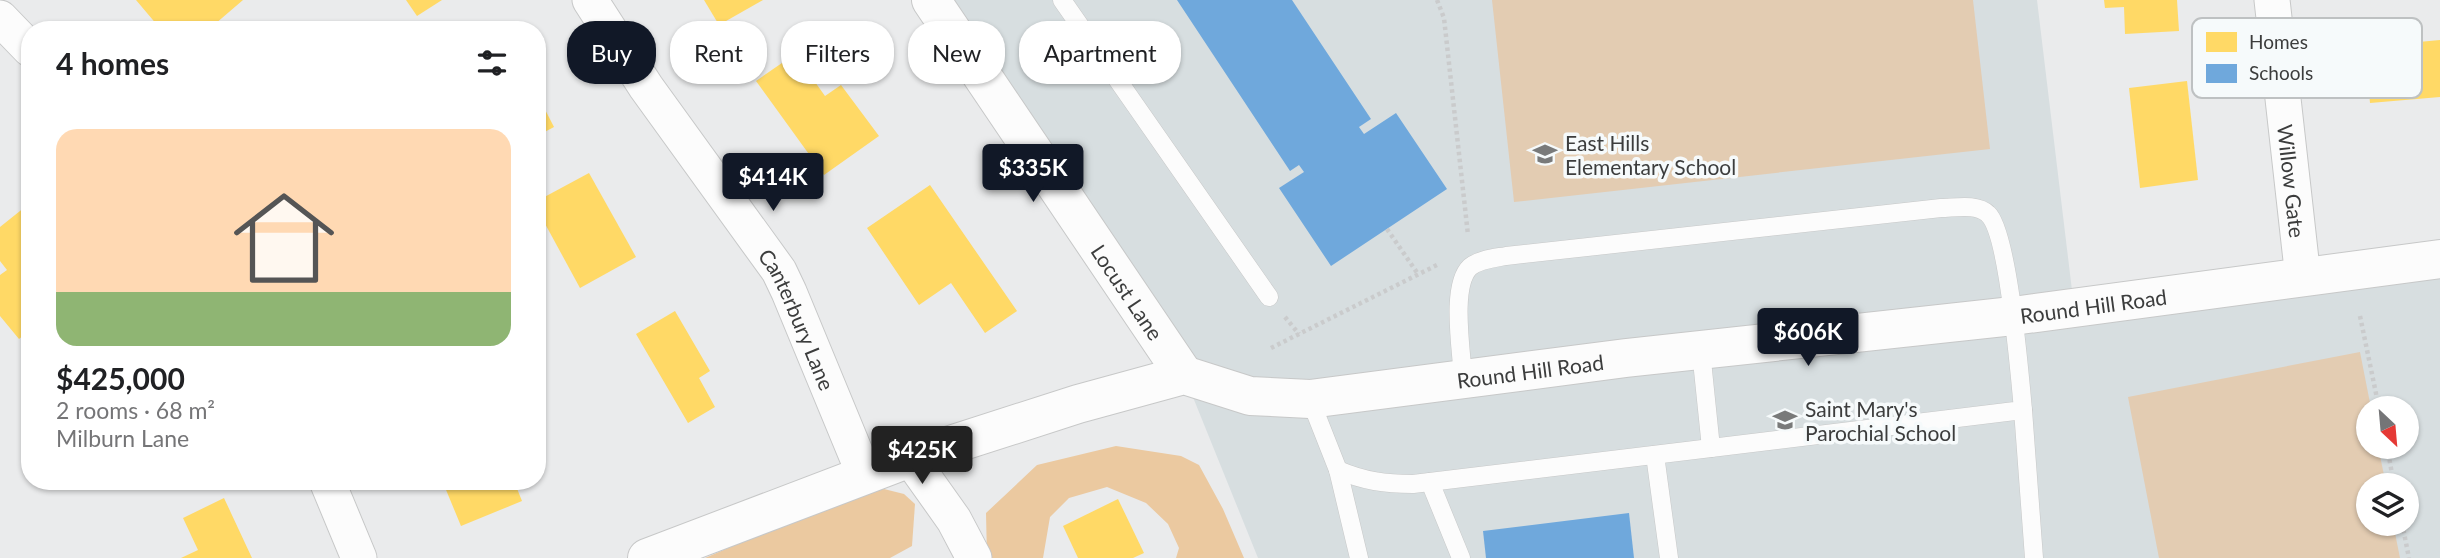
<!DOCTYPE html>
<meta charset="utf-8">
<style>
:root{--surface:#fff;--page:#f2f2f2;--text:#202124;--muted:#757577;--line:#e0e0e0;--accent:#111827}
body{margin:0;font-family:Lato,sans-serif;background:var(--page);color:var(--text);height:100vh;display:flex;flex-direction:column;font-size:26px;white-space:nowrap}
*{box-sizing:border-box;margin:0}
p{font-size:23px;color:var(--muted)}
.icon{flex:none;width:38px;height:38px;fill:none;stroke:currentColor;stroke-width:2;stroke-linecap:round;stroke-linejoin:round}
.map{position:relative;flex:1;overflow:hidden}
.panel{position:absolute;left:21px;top:21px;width:525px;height:469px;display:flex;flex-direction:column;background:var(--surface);border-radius:28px;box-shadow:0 2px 5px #0004}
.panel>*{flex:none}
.top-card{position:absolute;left:567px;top:21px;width:665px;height:63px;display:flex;gap:14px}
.needle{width:46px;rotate:154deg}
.fabs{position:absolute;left:2356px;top:396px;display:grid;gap:14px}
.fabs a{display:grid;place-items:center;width:63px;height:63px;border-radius:50%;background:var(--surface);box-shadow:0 2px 5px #0004;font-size:35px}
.price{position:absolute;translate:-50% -60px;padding:0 16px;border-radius:7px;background:var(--accent);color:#fff;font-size:23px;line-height:46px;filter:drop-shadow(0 2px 4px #0008)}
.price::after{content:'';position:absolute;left:50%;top:42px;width:21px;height:16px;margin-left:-10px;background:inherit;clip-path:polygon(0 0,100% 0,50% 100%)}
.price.selected{background:#222;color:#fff}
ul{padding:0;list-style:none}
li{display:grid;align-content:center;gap:14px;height:371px;padding:0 35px}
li+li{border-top:2px solid var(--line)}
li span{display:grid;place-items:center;height:217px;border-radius:21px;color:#555}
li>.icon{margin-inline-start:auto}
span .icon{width:126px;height:126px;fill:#fffc;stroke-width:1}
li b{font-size:30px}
h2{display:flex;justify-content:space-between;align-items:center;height:84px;padding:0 35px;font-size:30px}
.pill{padding:0 24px;border-radius:28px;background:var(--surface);box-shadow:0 2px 5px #0004;font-size:24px;line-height:63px}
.pill.selected{background:var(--accent);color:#fff}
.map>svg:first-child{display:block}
.built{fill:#d7dee0;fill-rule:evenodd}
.green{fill:#e3ccb2}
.forest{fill:#ebc9a0}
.homes{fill:#ffd966}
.schools{fill:#6fa8dc}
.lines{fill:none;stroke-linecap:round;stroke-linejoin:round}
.lane-casing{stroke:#c7c8c8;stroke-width:19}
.street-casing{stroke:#c7c8c8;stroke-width:37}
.secondary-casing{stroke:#c7c8c8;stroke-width:40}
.path{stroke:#cacbcc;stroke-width:4.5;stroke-dasharray:3.5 3.5;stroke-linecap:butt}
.lane{stroke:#fcfcfc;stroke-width:18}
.street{stroke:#fcfcfc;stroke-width:35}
.secondary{stroke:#fcfcfc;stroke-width:38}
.labels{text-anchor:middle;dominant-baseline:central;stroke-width:7;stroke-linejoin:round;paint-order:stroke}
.poi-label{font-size:21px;fill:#3c3d3d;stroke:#f6fafb;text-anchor:start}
.street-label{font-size:21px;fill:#3c3d3d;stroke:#f6fafb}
.key{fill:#f6fafb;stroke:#bec1c2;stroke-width:2}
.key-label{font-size:19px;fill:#3c3d3d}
</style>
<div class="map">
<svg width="2440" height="558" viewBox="0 0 2440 558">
<rect width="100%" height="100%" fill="#eaebec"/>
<path class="built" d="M931,0H2037L2074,307L2440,259V558H1258L1184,375ZM2368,408H2406V446H2368ZM2368,485H2406V523H2368Z"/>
<g class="green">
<polygon points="1492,0 1973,0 1990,149 1514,202"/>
<polygon points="2360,352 2371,408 2368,408 2368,446 2378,446 2386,485 2368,485 2368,523 2393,523 2400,558 2159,558 2128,397"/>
</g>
<g class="forest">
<polygon points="1116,446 1181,456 1199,465 1223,509 1244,558 1176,558 1179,548 1168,524 1146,503 1107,487 1069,498 1050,517 1043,558 987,558 986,513 1037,465"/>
<polygon points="884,489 904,494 915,504 912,546 890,558 705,558 839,500"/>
</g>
<g class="homes">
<polygon points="136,0 243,0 208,30 154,30 158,26"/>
<polygon points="406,0 442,0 417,16"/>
<polygon points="704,0 763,0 719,25"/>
<polygon points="2104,0 2177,0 2179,31 2125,34 2124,7 2105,8"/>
<polygon points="2440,40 2440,97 2370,103 2365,47"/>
<polygon points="795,54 825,96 841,85 879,136 824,175 756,81"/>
<polygon points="2187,81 2198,180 2140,188 2129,88"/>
<polygon points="537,94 554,127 537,136"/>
<polygon points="589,173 636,257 580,288 537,209 537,201"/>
<polygon points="930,185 1017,311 985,333 951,283 919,305 867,228"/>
<polygon points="30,203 30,330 19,339 0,316 0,275 7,270 0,261 0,227"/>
<polygon points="675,311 710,371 699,378 715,407 688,423 636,334"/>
<polygon points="429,481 514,481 522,501 461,526 444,485 432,489"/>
<polygon points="224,498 252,558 181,558 198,550 183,518"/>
<polygon points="1118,499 1144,553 1133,558 1078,558 1063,526"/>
</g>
<g class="schools">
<polygon points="1177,0 1292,0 1371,119 1359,127 1364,134 1396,113 1447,189 1331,266 1279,188 1304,172 1299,165 1290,171"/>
<polygon points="1629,513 1634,558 1486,558 1483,531"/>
</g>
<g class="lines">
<g class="lane-casing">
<g id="lane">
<polyline points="1062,0 1269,297"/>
<path d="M1463,379C1462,353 1450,286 1470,267C1480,259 1495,258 1506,256L1941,208C1954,208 1977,203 1988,214C2008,232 2020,377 2023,410L1711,448L1701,351"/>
<polyline points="1310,399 1338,470 1359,558"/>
<polyline points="2023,410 2034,558"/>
<polyline points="1655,455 1669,558"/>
<path d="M1338,470C1364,481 1385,484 1413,484L1711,448"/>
<polyline points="1430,482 1461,558"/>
</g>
</g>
<g class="street-casing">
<g id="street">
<path id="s1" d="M590,0L646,87L779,271L789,292L865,476"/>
<path id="s2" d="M2272,0L2303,278"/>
<polyline points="0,18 30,49"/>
<polyline points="910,458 954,520 974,558"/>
<polyline points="327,481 359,558"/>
</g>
</g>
<g class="secondary-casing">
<g id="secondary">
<path id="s3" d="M931,0L1184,375"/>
<path id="s4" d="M647,558L910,458L1078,404L1184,375L1250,396L1310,399L1626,358L2013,316L2440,259"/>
</g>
</g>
<g class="path">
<polyline points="1437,0 1444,18 1468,235"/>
<polyline points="1387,229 1418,274"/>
<polyline points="2360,316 2379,408"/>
<polyline points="1285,317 1299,334"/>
<polyline points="1271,348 1439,264"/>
<polyline points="2387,446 2394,485"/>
<polyline points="2402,523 2409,558"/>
</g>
<use href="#lane" class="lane"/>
<use href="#street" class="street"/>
<use href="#secondary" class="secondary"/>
</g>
<defs>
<g id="school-bare" transform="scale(1.89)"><path d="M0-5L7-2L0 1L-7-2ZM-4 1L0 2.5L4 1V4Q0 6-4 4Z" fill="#797a7a" stroke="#f6fafb" stroke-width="2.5" paint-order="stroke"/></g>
</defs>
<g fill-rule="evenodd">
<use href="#school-bare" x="1545" y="154"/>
<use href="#school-bare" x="1785" y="420"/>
</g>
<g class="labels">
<g class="poi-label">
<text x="1565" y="142">East Hills<tspan x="1565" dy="24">Elementary School</tspan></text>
<text x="1805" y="408">Saint Mary's<tspan x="1805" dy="24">Parochial School</tspan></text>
</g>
<g class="street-label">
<text stroke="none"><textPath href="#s2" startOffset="182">Willow Gate</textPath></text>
<text stroke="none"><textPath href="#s3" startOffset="352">Locust Lane</textPath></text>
<text stroke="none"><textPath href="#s4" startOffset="1486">Round Hill Road</textPath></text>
<text stroke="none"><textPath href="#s1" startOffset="382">Canterbury Lane</textPath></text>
<text stroke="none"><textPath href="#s4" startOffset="919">Round Hill Road</textPath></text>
</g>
</g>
<rect x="2192" y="18" width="230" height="80" rx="10" class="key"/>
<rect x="2206" y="32" width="31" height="20" fill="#ffd966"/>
<rect x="2206" y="64" width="31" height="19" fill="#6fa8dc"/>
<g class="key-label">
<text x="2249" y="49">Homes</text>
<text x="2249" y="80">Schools</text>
</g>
</svg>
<div class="fabs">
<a><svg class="needle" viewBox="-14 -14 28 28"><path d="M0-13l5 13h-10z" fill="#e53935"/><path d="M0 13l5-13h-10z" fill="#757577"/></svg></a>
<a><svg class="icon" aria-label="layers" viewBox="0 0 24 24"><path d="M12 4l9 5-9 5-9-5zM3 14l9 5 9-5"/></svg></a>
</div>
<b class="price" style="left:1033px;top:204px">$335K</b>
<b class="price" style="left:773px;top:213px">$414K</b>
<b class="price" style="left:1808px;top:368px">$606K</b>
<b class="price selected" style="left:922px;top:486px">$425K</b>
<div class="top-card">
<a class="pill selected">Buy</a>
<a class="pill">Rent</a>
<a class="pill">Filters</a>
<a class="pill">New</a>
<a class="pill">Apartment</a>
</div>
<section class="panel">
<h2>4 homes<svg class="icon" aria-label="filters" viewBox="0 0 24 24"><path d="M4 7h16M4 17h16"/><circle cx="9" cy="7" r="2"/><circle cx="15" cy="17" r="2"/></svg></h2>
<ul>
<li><span style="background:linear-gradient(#ffd9b3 75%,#8fb573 0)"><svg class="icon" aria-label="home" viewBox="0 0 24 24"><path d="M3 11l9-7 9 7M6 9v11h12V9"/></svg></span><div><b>$425,000</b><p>2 rooms · 68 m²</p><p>Milburn Lane</p></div></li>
</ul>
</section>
</div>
